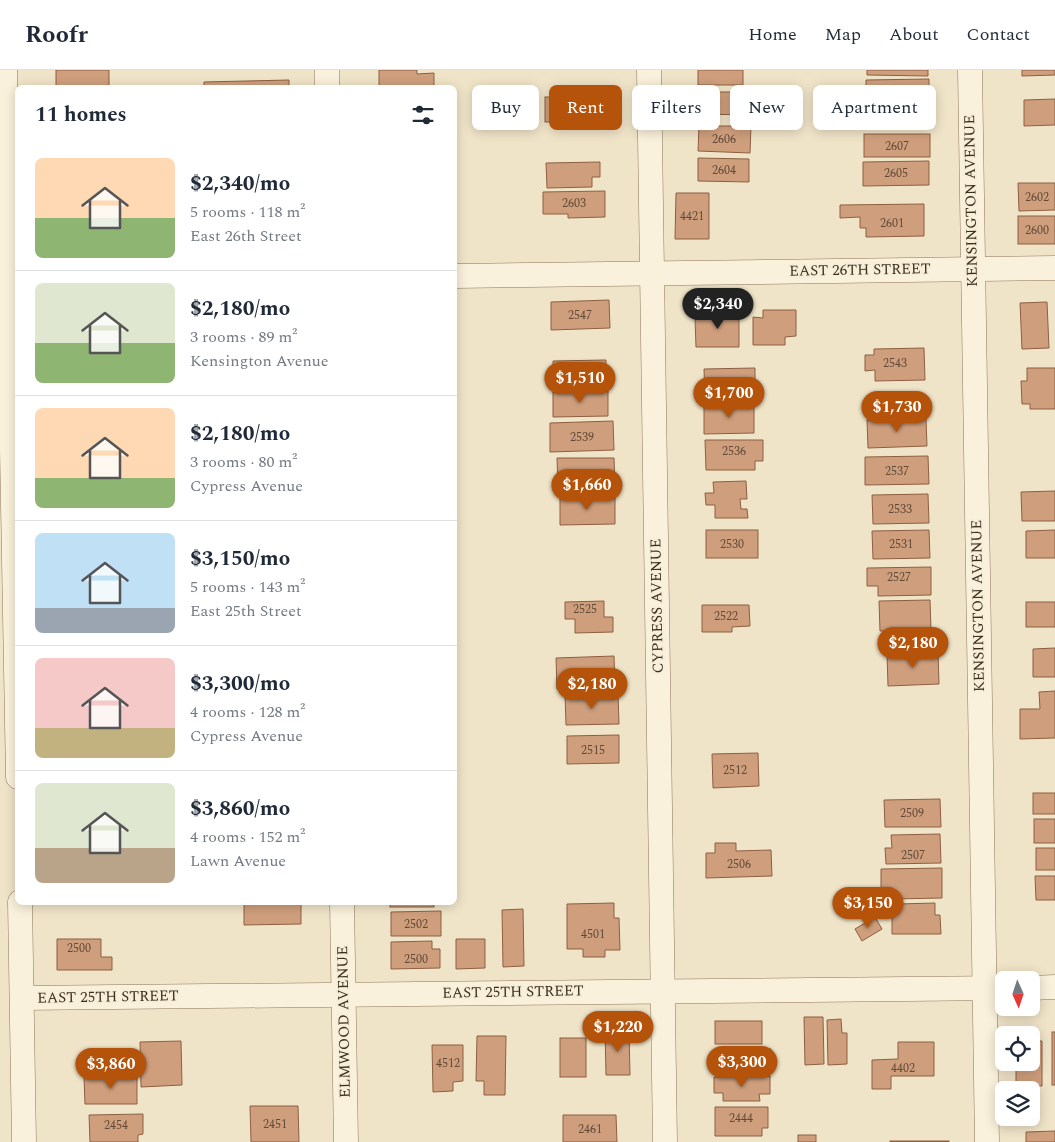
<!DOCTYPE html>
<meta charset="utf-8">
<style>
:root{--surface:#fff;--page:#f6f6f7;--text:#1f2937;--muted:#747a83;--line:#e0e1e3;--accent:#b45309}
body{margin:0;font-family:Spectral,serif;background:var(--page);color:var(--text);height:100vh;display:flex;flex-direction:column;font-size:19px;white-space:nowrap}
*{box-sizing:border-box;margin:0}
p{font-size:16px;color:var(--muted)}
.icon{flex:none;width:28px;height:28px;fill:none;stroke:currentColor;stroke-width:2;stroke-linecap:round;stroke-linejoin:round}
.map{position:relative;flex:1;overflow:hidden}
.panel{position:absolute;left:15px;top:15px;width:442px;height:820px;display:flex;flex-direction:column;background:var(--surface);border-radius:8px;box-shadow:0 2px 12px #0003}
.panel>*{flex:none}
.top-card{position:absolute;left:472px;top:15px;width:475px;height:45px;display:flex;gap:10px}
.needle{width:32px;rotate:177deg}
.tools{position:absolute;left:995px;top:901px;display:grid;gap:10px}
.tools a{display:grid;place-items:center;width:45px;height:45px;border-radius:8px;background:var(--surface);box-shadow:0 2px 12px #0003;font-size:25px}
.price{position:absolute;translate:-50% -42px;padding:0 11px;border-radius:18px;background:var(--accent);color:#fff;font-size:16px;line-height:32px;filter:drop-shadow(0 1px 2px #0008)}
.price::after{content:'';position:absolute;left:50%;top:30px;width:15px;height:11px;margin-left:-8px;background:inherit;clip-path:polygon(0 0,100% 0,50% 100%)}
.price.on{background:#222;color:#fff}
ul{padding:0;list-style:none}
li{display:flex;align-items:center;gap:15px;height:125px;padding:0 20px}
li+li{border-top:1px solid var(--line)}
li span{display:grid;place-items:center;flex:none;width:140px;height:100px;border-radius:8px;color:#555}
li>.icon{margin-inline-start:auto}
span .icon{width:60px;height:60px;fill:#fffc;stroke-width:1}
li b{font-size:21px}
h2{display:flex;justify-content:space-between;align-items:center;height:60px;padding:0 20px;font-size:21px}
.pill{padding:0 18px;border-radius:8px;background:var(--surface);box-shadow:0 2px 12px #0003;font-size:18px;line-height:45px}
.pill.on{background:var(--accent);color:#fff}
header{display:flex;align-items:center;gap:30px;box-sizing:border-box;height:70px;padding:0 25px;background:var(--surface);border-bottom:1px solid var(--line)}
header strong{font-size:24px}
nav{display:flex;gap:28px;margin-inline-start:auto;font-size:18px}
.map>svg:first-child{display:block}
.building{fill:#cf9f7d;stroke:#8d5f41}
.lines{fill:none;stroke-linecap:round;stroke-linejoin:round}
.minor-casing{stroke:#8d765c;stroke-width:25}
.minor{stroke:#faf1dc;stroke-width:24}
.labels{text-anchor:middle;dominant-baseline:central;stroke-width:4;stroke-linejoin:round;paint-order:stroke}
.number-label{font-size:12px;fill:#624a37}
.street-label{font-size:15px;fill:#3d2e20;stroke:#f7eed8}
</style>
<header>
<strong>Roofr</strong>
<nav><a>Home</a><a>Map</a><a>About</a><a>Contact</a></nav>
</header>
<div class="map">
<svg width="1055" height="1072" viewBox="0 0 1055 1072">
<rect width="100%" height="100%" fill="#f0e4c8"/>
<g class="building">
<rect x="56" y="0" width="53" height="16"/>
<polygon points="379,0 417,0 417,4 434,3 434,18 379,18"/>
<rect x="698" y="0" width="45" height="15"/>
<polygon points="867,0 928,0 928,6 867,5"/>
<polygon points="1022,0 1055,0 1055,5 1022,6"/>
<polygon points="929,9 929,30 866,31 866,10"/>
<polygon points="289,10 289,18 204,18 204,12"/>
<polygon points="698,22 748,22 748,45 699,44"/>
<rect x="545" y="27" width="54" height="25"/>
<polygon points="1055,29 1055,55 1024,56 1024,30"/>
<polygon points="518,32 535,32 536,53 518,52"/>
<polygon points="931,35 931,59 865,59 865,36"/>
<polygon points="699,56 751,56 750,83 698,81"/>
<rect x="864" y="64" width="66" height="23"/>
<polygon points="698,88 749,89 749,112 698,111"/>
<polygon points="929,91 929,115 863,116 863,92"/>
<polygon points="600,92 600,107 592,107 592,117 547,118 546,93"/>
<polygon points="1018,113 1055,113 1055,140 1019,141"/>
<polygon points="605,121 605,147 568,148 568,144 543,144 543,122"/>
<polygon points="676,123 709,123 709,169 675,169"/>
<polygon points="924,134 924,166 866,167 866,158 860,158 860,147 840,148 840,135"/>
<rect x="1018" y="146" width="37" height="28"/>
<polygon points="609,230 610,258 551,260 551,232"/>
<polygon points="1047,232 1049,278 1022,279 1020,233"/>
<polygon points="763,240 796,240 796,266 785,267 785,275 753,275 753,247 763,248"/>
<polygon points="706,242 739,242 739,277 696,277 695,249 706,249"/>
<polygon points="924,278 925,310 875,311 875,300 865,301 865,285 874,285 874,279"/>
<polygon points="606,290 606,316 553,317 553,291"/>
<polygon points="755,298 755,328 705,328 704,299"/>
<polygon points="1027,298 1055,298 1055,339 1030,339 1030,334 1022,334 1021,311 1027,311"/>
<polygon points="608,321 608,346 553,347 553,322"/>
<polygon points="704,334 754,334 754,363 704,364"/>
<polygon points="926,349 927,376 868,378 867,350"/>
<polygon points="613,351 614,380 550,382 550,353"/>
<polygon points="705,370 763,370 763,391 755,391 755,400 706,400"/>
<polygon points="928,386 929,414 865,415 865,387"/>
<polygon points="557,388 614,388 615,417 558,418"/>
<polygon points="746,411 747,429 740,429 741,439 747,439 748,448 715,448 715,435 706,435 705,423 714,423 713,412"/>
<polygon points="1055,421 1055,451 1022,451 1021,422"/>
<polygon points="928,424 929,453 873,454 872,425"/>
<polygon points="615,427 615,454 560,455 560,428"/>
<rect x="706" y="460" width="52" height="28"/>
<polygon points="929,460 930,488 873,489 872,461"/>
<polygon points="1055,460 1055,488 1026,488 1026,461"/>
<polygon points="931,497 931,525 878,526 878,516 867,516 867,498"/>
<polygon points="930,530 931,560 880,561 879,531"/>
<polygon points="604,531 604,547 613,547 613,562 575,563 575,549 565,549 565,532"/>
<rect x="1026" y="532" width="29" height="25"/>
<polygon points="702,535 749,535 750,556 732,557 732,562 702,562"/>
<polygon points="1055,578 1055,607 1033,607 1033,579"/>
<polygon points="938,582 939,614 888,616 887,584"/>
<polygon points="614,586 615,618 557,619 556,588"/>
<polygon points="1055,621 1055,668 1020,669 1020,639 1040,639 1039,622"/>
<polygon points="618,624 619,654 566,655 565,625"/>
<polygon points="619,665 619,693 567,694 567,666"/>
<polygon points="758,683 759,716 713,718 712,684"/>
<rect x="1033" y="723" width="22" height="21"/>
<polygon points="940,729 941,757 885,757 884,730"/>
<rect x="1034" y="749" width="21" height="24"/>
<polygon points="940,764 941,793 886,794 885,778 892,778 891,765"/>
<polygon points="715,773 736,773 736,781 771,780 772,806 706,808 706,783 715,783"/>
<rect x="1036" y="778" width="19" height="22"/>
<polygon points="942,798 942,828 892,829 892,818 881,818 881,799"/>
<polygon points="1035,806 1055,806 1055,830 1036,830"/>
<polygon points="244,832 301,832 301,854 244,855"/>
<rect x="390" y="832" width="44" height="5"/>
<polygon points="614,833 614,848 619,848 620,880 605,880 605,887 583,887 583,879 567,879 567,834"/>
<polygon points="935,833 935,845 940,845 941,864 892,864 892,842 897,842 897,834"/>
<polygon points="523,839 524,896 503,897 502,840"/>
<polygon points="441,841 441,866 391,866 391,842"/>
<polygon points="875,847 882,859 862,871 855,859"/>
<polygon points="57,869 101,869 101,887 112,887 112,900 57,900"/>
<polygon points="456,869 485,869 485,898 456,899"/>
<polygon points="432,871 432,879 440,879 440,898 391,899 391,872"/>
<polygon points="804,947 823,947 824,994 805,995"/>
<polygon points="841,949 842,963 847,963 847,994 828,995 827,950"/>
<rect x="715" y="951" width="47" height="23"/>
<polygon points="605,960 629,960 630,1005 606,1005"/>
<rect x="1052" y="962" width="3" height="53"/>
<polygon points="477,966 506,966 505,1025 484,1025 484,1011 476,1011"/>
<rect x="560" y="968" width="26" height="39"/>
<polygon points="181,971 182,1015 141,1017 140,972"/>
<polygon points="1031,971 1042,971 1042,1016 1016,1016 1016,992 1031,992"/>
<polygon points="898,972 934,972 934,1006 891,1006 891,1019 872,1019 872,990 898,989"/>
<polygon points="432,975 463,975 463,1011 453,1012 453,1021 433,1022"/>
<polygon points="771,979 771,1002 715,1002 715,980"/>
<polygon points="137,1006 137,1034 85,1034 84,1007"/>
<polygon points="770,1006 770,1024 759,1024 760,1031 723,1031 723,1023 714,1023 714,1007"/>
<polygon points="250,1036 298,1036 299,1072 251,1072"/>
<polygon points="715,1037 768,1037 768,1058 762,1058 762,1066 715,1066"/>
<polygon points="143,1044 143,1064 138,1065 138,1072 90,1072 89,1045"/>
<polygon points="563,1045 616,1045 617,1072 563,1072"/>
<polygon points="1055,1061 1055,1072 1026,1072 1026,1062"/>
<rect x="798" y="1065" width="18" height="7"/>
<rect x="890" y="1071" width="59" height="1"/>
</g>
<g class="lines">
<g class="minor-casing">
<g id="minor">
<polyline points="5,0 18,707"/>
<polyline points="327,0 327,18"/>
<polyline points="649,0 665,1072"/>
<polyline points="970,0 987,1072"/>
<polyline points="455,206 1055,198"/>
<polyline points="20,832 24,1072"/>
<polyline points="342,832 346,1072"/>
<polyline points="1031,918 1055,917"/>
<polyline points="22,928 1004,918"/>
</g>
</g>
<use href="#minor" class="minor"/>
</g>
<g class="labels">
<g class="number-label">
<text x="724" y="69">2606</text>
<text x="897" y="76">2607</text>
<text x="724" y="100">2604</text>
<text x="896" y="103">2605</text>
<text x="1037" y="127">2602</text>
<text x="574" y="133">2603</text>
<text x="692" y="146">4421</text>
<text x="892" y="153">2601</text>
<text x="1037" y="160">2600</text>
<text x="580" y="245">2547</text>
<text x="895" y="293">2543</text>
<text x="582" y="367">2539</text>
<text x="734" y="381">2536</text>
<text x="897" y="401">2537</text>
<text x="900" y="439">2533</text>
<text x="732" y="474">2530</text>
<text x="901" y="474">2531</text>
<text x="899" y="507">2527</text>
<text x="585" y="539">2525</text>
<text x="726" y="546">2522</text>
<text x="593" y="680">2515</text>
<text x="735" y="700">2512</text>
<text x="912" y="743">2509</text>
<text x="913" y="785">2507</text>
<text x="739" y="794">2506</text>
<text x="416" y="854">2502</text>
<text x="593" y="864">4501</text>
<text x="79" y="878">2500</text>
<text x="416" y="889">2500</text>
<text x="448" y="993">4512</text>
<text x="903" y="998">4402</text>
<text x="741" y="1048">2444</text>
<text x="275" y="1054">2451</text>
<text x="116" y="1055">2454</text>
<text x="590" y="1059">2461</text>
</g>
<g class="street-label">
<text transform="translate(971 131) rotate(-91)">KENSINGTON AVENUE</text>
<text transform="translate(860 200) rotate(-1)">EAST 26TH STREET</text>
<text transform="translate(657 536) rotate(-91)">CYPRESS AVENUE</text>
<text transform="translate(978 536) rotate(-91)">KENSINGTON AVENUE</text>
<text transform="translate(513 922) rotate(-1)">EAST 25TH STREET</text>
<text transform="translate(108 927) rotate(-1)">EAST 25TH STREET</text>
<text transform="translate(344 952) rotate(-91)">ELMWOOD AVENUE</text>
</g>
</g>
</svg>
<div class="tools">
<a><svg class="needle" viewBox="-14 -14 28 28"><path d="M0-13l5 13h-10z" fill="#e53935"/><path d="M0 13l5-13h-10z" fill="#747a83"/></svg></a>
<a><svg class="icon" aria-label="locate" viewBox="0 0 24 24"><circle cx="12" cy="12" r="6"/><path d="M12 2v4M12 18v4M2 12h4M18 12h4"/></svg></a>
<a><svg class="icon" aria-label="layers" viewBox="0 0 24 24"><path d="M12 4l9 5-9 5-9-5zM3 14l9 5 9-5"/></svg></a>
</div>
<b class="price on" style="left:718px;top:260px">$2,340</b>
<b class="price" style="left:580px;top:334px">$1,510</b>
<b class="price" style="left:729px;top:349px">$1,700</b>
<b class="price" style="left:897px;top:363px">$1,730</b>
<b class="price" style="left:587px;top:441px">$1,660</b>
<b class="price" style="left:913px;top:599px">$2,180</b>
<b class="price" style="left:592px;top:640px">$2,180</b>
<b class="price" style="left:868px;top:859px">$3,150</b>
<b class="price" style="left:618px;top:983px">$1,220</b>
<b class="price" style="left:742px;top:1018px">$3,300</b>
<b class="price" style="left:111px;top:1020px">$3,860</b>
<div class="top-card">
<a class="pill">Buy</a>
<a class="pill on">Rent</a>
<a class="pill">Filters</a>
<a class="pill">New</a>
<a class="pill">Apartment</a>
</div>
<section class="panel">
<h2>11 homes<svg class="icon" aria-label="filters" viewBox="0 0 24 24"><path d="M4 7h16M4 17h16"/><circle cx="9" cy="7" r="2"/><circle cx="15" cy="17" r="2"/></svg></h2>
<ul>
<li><span style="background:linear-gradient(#ffd9b3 60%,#8fb573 0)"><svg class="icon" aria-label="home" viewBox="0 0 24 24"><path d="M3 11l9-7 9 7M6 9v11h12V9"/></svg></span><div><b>$2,340/mo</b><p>5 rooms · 118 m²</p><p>East 26th Street</p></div></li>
<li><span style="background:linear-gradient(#dfe7d0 60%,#8fb573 0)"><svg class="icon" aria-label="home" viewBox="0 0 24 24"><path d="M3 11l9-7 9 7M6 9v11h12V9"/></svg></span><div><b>$2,180/mo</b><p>3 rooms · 89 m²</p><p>Kensington Avenue</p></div></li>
<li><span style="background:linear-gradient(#ffd9b3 70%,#8fb573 0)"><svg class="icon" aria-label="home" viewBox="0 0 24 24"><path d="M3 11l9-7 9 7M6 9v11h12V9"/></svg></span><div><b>$2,180/mo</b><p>3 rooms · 80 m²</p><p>Cypress Avenue</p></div></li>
<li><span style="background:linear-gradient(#bfe0f5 75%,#9aa5b1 0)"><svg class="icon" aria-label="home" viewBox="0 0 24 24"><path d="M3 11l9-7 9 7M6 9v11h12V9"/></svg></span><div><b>$3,150/mo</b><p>5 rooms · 143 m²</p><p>East 25th Street</p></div></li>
<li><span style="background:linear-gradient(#f6c9c9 70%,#c2b280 0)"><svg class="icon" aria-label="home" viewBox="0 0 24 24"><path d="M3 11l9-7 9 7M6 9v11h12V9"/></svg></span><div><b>$3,300/mo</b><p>4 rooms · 128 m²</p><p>Cypress Avenue</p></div></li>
<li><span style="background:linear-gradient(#dfe7d0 65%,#b9a48a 0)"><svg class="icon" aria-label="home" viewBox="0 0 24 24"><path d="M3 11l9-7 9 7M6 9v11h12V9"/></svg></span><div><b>$3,860/mo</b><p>4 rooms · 152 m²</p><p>Lawn Avenue</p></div></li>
</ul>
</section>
</div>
